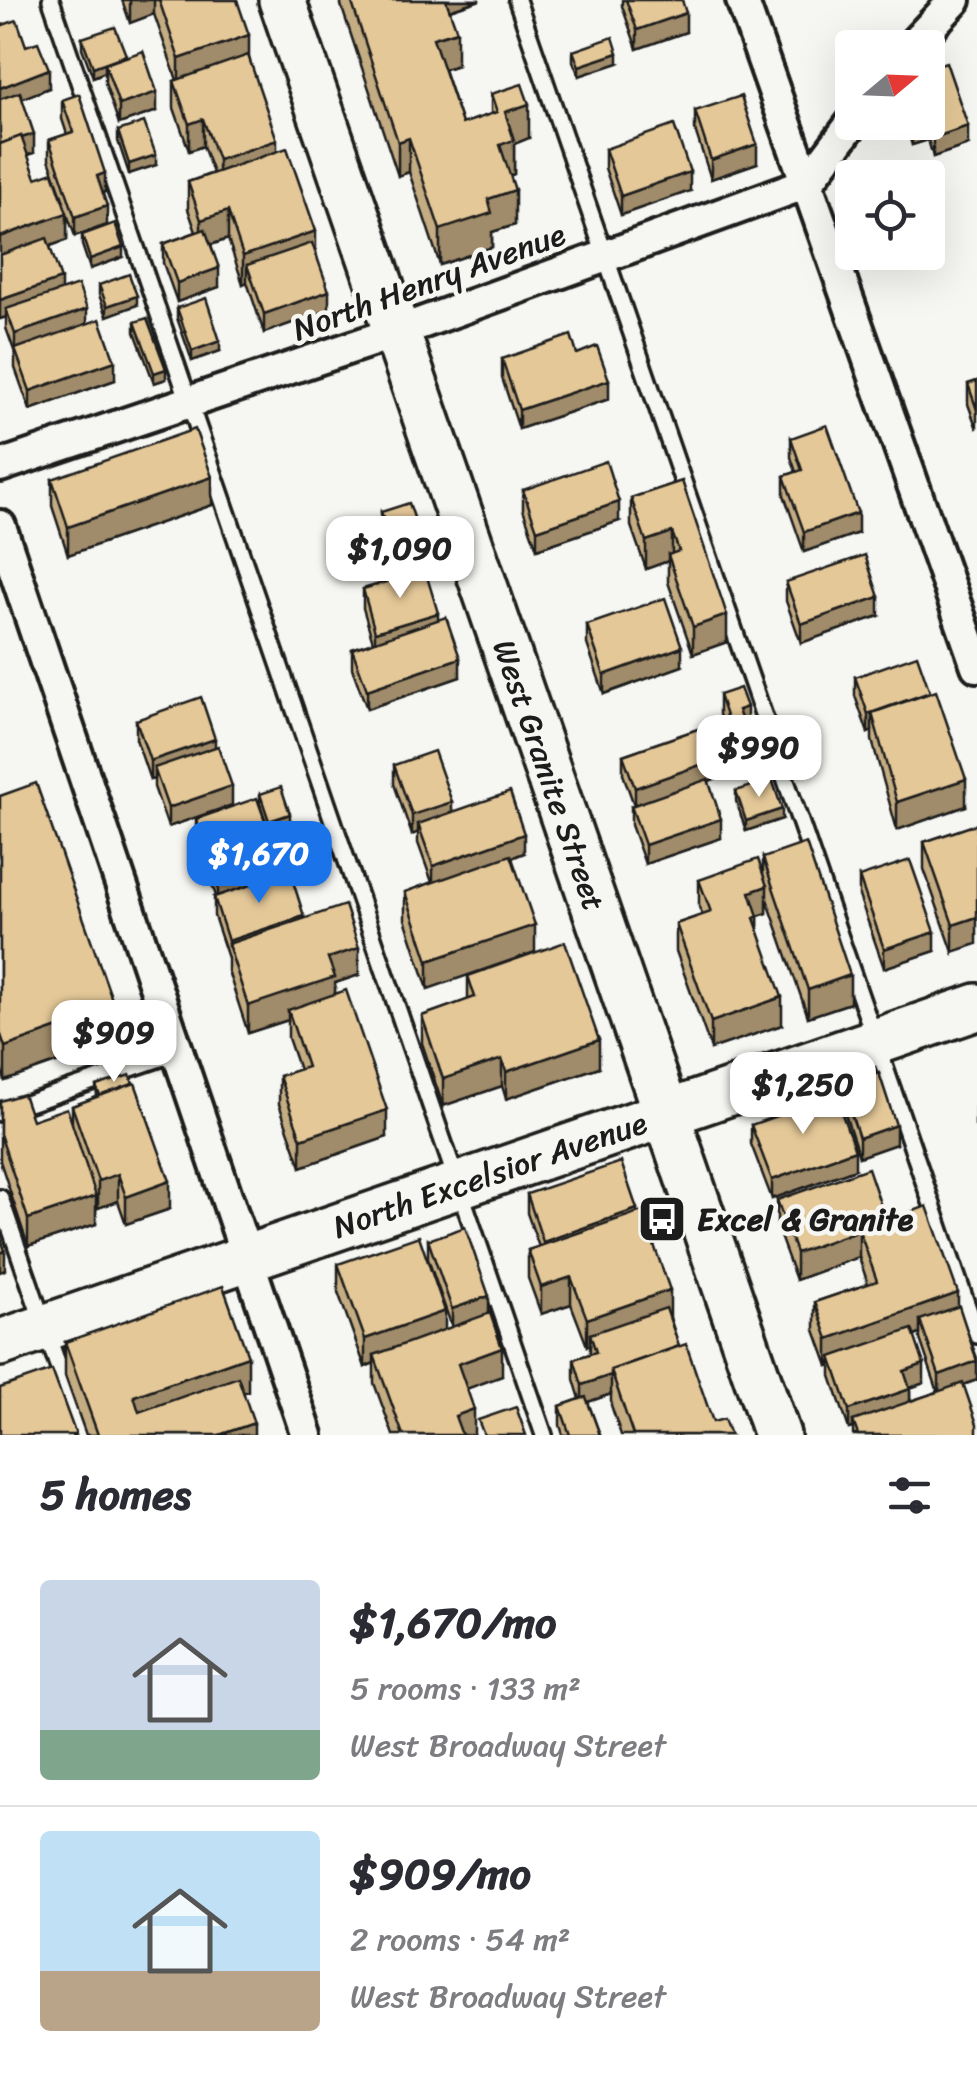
<!DOCTYPE html>
<meta charset="utf-8">
<style>
:root{--surface:#fff;--page:#f7f7f7;--text:#2b2b33;--muted:#7c7c81;--line:#e1e1e2;--accent:#1a73e8}
body{margin:0;font-family:Sriracha,sans-serif;background:var(--page);color:var(--text);height:100vh;display:flex;flex-direction:column;font-size:38px;white-space:nowrap}
*{box-sizing:border-box;margin:0}
p{font-size:32px;color:var(--muted)}
.icon{flex:none;width:55px;height:55px;fill:none;stroke:currentColor;stroke-width:2;stroke-linecap:round;stroke-linejoin:round}
.map{position:relative;height:1435px;overflow:hidden}
.details{display:flex;flex-direction:column;background:var(--surface);flex:1}
.details>*{flex:none}
.needle{width:65px;rotate:71deg}
.tools{position:absolute;left:835px;top:30px;display:grid;gap:20px}
.tools a{display:grid;place-items:center;width:110px;height:110px;border-radius:10px;background:var(--surface);box-shadow:0 10px 40px #0002;font-size:50px}
.price{position:absolute;translate:-50% -85px;padding:0 22px;border-radius:20px;background:#fff;color:#222;font-size:32px;line-height:65px;filter:drop-shadow(0 2px 5px #0008)}
.price::after{content:'';position:absolute;left:50%;top:60px;width:30px;height:22px;margin-left:-15px;background:inherit;clip-path:polygon(0 0,100% 0,50% 100%)}
.price.selected{background:var(--accent);color:#fff}
ul{padding:0;list-style:none}
li{display:flex;align-items:center;gap:30px;height:250px;padding:0 40px}
li+li{border-top:2px solid var(--line)}
li span{display:grid;place-items:center;flex:none;width:280px;height:200px;border-radius:10px;color:#555}
li>.icon{margin-inline-start:auto}
span .icon{width:120px;height:120px;fill:#fffc;stroke-width:1}
li b{font-size:42px}
h2{display:flex;justify-content:space-between;align-items:center;height:120px;padding:0 40px;font-size:42px}
.map>svg:first-child{display:block}
.lines{fill:none;stroke-linecap:round;stroke-linejoin:round}
.lane-casing{stroke:#1c1c1c;stroke-width:22}
.street-casing{stroke:#1c1c1c;stroke-width:38}
.secondary-casing{stroke:#1c1c1c;stroke-width:52}
.lane{stroke:#f6f6f2;stroke-width:15}
.street{stroke:#f6f6f2;stroke-width:30}
.secondary{stroke:#f6f6f2;stroke-width:45}
.wall{fill:#c4ac83;stroke:#1c1c1c;stroke-width:2.5;fill-rule:evenodd}
.shaded-wall{fill:#a08c6a;stroke:#1c1c1c;stroke-width:2.5}
.building{fill:#e4c898;stroke:#1c1c1c;stroke-width:2.5}
.labels{text-anchor:middle;dominant-baseline:central;stroke-width:9;stroke-linejoin:round;paint-order:stroke}
.street-label{font-size:32px;fill:#1c1c1c;stroke:#f6f6f2}
.poi-label{font-size:32px;font-weight:bold;fill:#1c1c1c;stroke:#f6f6f2;text-anchor:start}
</style>
<div class="map">
<svg width="977" height="1435" viewBox="0 0 977 1435">
<rect width="100%" height="100%" fill="#f6f6f2"/>
<filter id="ink" filterUnits="userSpaceOnUse"><feTurbulence type="fractalNoise" baseFrequency=".01" numOctaves="2"/><feDisplacementMap in="SourceGraphic" scale="20" xChannelSelector="R" yChannelSelector="G"/><feConvolveMatrix kernelMatrix="1 2 1 2 8 2 1 2 1" color-interpolation-filters="sRGB"/></filter>
<g filter="url(#ink)">
<g class="lines">
<g class="lane-casing">
<g id="lane">
<polyline points="51,0 544,1435"/>
<polyline points="517,0 977,1335"/>
<polyline points="0,1113 178,1052"/>
<polyline points="0,1198 82,1435"/>
</g>
</g>
<g class="street-casing">
<g id="street">
<polyline points="742,0 977,666"/>
<polyline points="910,48 955,0"/>
<polyline points="0,466 394,333 807,183 853,122"/>
<polyline points="0,526 307,1435"/>
</g>
</g>
<g class="secondary-casing">
<g id="secondary">
<path id="s1" d="M282,0L777,1435"/>
<path id="s2" d="M0,1343L977,1007"/>
</g>
</g>
<use href="#lane" class="lane"/>
<use href="#street" class="street"/>
<use href="#secondary" class="secondary"/>
</g>
<g class="wall">
<polygon points="122,0 237,0 249,58 277,151 316,252 329,310 264,333 247,282 243,284 228,239 211,245 219,287 177,302 163,263 163,244 196,232 188,209 188,182 213,173 203,146 189,151 174,108 174,81 177,80 154,14 130,23"/>
<polygon points="341,0 480,0 450,10 457,65 444,69 462,124 491,114 491,94 529,138 514,144 514,174 510,176 515,225 492,232 492,247 440,265 409,172 398,176 341,5"/>
<polygon points="622,0 682,0 686,32 637,49 622,6"/>
<polygon points="82,38 126,57 157,111 119,124 105,83 105,72 93,77 82,48"/>
<polygon points="26,46 49,88 22,98 34,153 27,155 36,178 63,199 49,159 49,140 67,134 62,119 62,100 105,192 103,193 75,236 67,214 67,240 50,246 61,290 87,323 115,380 30,410 15,368 15,353 6,328 6,317 0,319"/>
<polygon points="573,51 618,63 579,76 573,61"/>
<polygon points="695,111 757,163 711,179 695,130"/>
<polygon points="904,122 928,122 968,145 933,157 928,140 912,145"/>
<polygon points="118,131 156,165 129,174 118,141"/>
<polygon points="605,149 690,191 621,215 605,168"/>
<polygon points="82,235 123,257 90,269 82,245"/>
<polygon points="99,285 137,305 107,316 99,295"/>
<polygon points="177,308 220,351 192,361 177,318"/>
<polygon points="135,322 166,379 154,383 135,332"/>
<polygon points="577,354 609,399 519,429 502,378 502,359"/>
<polygon points="977,381 977,429 968,404 968,384"/>
<polygon points="791,438 858,533 804,552 784,495 784,476 796,472 791,457"/>
<polygon points="52,479 212,505 68,555 52,506"/>
<polygon points="682,481 727,642 693,654 668,582 668,561 646,569 631,526 631,498"/>
<polygon points="523,490 619,521 537,549 523,509"/>
<polygon points="381,512 426,574 438,619 460,677 367,709 352,668 352,649 373,642 363,608 363,589 398,579 381,531"/>
<polygon points="786,582 879,616 801,643 786,601"/>
<polygon points="587,625 682,666 604,694 587,644"/>
<polygon points="855,677 966,806 897,830 872,740 872,731 868,733 855,696"/>
<polygon points="719,695 747,726 744,727 751,766 708,781 721,838 645,864 631,825 631,806 634,805 623,774 623,755 721,721 719,714"/>
<polygon points="136,720 215,747 232,805 168,827 154,787 154,779 150,780 136,739"/>
<polygon points="394,765 452,812 524,853 512,858 428,989 405,919 405,892 432,882 418,843 418,832 412,835 394,784"/>
<polygon points="736,791 782,819 746,831 736,801"/>
<polygon points="260,794 290,823 269,831 260,804"/>
<polygon points="0,796 115,1042 5,1081 0,1066"/>
<polygon points="196,819 279,875 304,918 359,975 335,983 335,994 387,1137 301,1167 279,1104 279,1076 299,1070 288,1038 288,1020 248,1033 228,971 228,958 214,916 214,897 216,896 196,838"/>
<polygon points="977,824 953,952 924,869 924,842"/>
<polygon points="763,858 850,1003 808,1017 767,899 767,913 758,916 758,930 782,1025 711,1049 676,951 676,924 702,915 699,907 699,880 763,873"/>
<polygon points="859,877 935,951 884,968 859,896"/>
<polygon points="468,976 599,1067 506,1099 502,1086 443,1106 422,1043 422,1016 468,1000"/>
<polygon points="96,1086 170,1209 126,1224 118,1201 98,1208 96,1202 96,1224 28,1246 0,1161 0,1101 32,1120 72,1123 72,1106 97,1097"/>
<polygon points="842,1086 896,1144 859,1157 842,1105"/>
<polygon points="977,1103 977,1127 975,1126 975,1107"/>
<polygon points="751,1125 855,1169 772,1199 751,1144"/>
<polygon points="527,1194 637,1213 679,1346 713,1422 730,1435 621,1435 611,1405 611,1394 588,1402 600,1435 563,1435 560,1425 560,1406 580,1399 574,1379 574,1359 590,1354 590,1345 587,1346 571,1304 541,1314 528,1278 528,1250 539,1247 527,1213"/>
<path d="M777,1200L886,1221L958,1307L977,1358V1380L963,1385L977,1435H853V1428L849,1429L831,1376V1365L828,1366L815,1330V1302L868,1284L859,1257L796,1280L777,1228ZM920,1334V1339L938,1392L910,1401V1388L924,1383L914,1336Z"/>
<polygon points="428,1240 489,1314 502,1376 467,1388 474,1435 393,1435 374,1383 374,1363 365,1367 338,1292 338,1264 445,1330 452,1327 428,1259"/>
<polygon points="65,1342 248,1391 243,1392 254,1435 86,1435 65,1376"/>
</g>
<g class="shaded-wall">
<polygon points="130,0 154,0 154,14 130,23"/>
<polygon points="439,0 480,0 439,13"/>
<polygon points="686,13 686,32 637,49 637,30"/>
<polygon points="457,31 457,65 433,73 433,38"/>
<polygon points="249,35 249,62 179,86 179,59"/>
<polygon points="618,53 618,63 579,76 579,66"/>
<polygon points="126,55 126,65 105,64 105,72 93,77 93,67"/>
<polygon points="49,69 49,88 0,107 0,88"/>
<polygon points="157,92 157,111 119,124 119,105"/>
<polygon points="529,104 529,138 514,144 514,174 500,179 500,145 505,112"/>
<polygon points="203,119 203,146 189,151 189,124"/>
<polygon points="928,121 928,140 912,145 912,126 928,122"/>
<polygon points="968,126 968,145 933,157 933,138"/>
<polygon points="34,134 34,153 0,165 0,145"/>
<polygon points="409,138 409,172 398,176 398,142"/>
<polygon points="277,140 277,167 218,188 218,160"/>
<polygon points="757,144 757,163 711,179 711,160"/>
<polygon points="156,155 156,165 129,174 129,164"/>
<polygon points="690,172 690,191 621,215 621,196"/>
<polygon points="105,173 105,192 97,195 97,176"/>
<polygon points="515,190 515,225 492,232 492,247 440,265 440,230 488,199"/>
<polygon points="107,206 107,225 75,236 75,217"/>
<polygon points="228,211 228,239 201,248 201,220"/>
<polygon points="67,213 67,240 0,264 0,237"/>
<polygon points="316,231 316,259 247,265 247,282 243,284 243,256"/>
<polygon points="123,247 123,257 90,269 90,259"/>
<polygon points="219,268 219,287 177,302 177,283"/>
<polygon points="61,279 61,298 6,309 6,317 0,319 0,300"/>
<polygon points="329,291 329,310 264,333 264,314"/>
<polygon points="137,296 137,305 107,316 107,306"/>
<polygon points="87,309 87,328 15,349 15,353 15,334"/>
<polygon points="220,341 220,351 192,361 192,351"/>
<polygon points="115,361 115,380 30,410 30,391"/>
<polygon points="166,369 166,379 154,383 154,373"/>
<polygon points="609,380 609,399 519,429 519,410"/>
<polygon points="212,477 212,505 68,555 68,527"/>
<polygon points="619,502 619,521 537,549 537,530"/>
<polygon points="858,513 858,533 804,552 804,532"/>
<polygon points="672,532 672,560 668,555 668,561 646,569 646,541"/>
<polygon points="427,555 427,574 399,584 399,565"/>
<polygon points="879,597 879,616 801,643 801,624"/>
<polygon points="438,613 438,632 375,651 375,632"/>
<polygon points="727,615 727,642 693,654 693,627"/>
<polygon points="682,647 682,666 604,694 604,675"/>
<polygon points="460,658 460,677 367,709 367,690"/>
<polygon points="747,707 747,726 738,730 738,710"/>
<polygon points="872,713 872,731 868,733 868,714"/>
<polygon points="215,739 215,758 154,768 154,779 150,780 150,761"/>
<polygon points="751,747 751,766 635,807 635,788"/>
<polygon points="966,779 966,806 897,830 897,802"/>
<polygon points="232,786 232,805 168,827 168,808"/>
<polygon points="452,802 452,821 418,824 418,832 412,835 412,815"/>
<polygon points="782,809 782,819 746,831 746,821"/>
<polygon points="290,814 290,823 269,831 269,821"/>
<polygon points="721,819 721,838 645,864 645,845"/>
<polygon points="524,834 524,853 433,885 433,866"/>
<polygon points="279,860 279,879 218,900 218,881"/>
<polygon points="767,886 767,913 758,916 758,943 750,892"/>
<polygon points="304,916 304,935 228,946 228,941"/>
<polygon points="977,917 977,944 953,952 953,925"/>
<polygon points="535,925 535,952 428,989 428,961"/>
<polygon points="935,932 935,951 884,968 884,949"/>
<polygon points="359,948 359,975 335,983 335,1005 288,1010 288,1020 248,1033 248,1006 328,958"/>
<polygon points="850,975 850,1003 808,1017 808,990"/>
<polygon points="782,997 782,1025 711,1049 711,1022"/>
<polygon points="115,1008 115,1042 5,1081 5,1047"/>
<polygon points="599,1040 599,1067 506,1099 506,1072"/>
<polygon points="502,1059 502,1086 443,1106 443,1079"/>
<polygon points="387,1110 387,1137 301,1167 301,1139"/>
<polygon points="896,1125 896,1144 859,1157 859,1138"/>
<polygon points="855,1150 855,1169 772,1199 772,1180"/>
<polygon points="118,1174 118,1201 98,1208 98,1181"/>
<polygon points="170,1181 170,1209 126,1224 126,1197"/>
<polygon points="96,1196 96,1224 28,1246 28,1219"/>
<polygon points="637,1209 637,1228 543,1261 543,1242"/>
<polygon points="859,1230 859,1257 796,1280 796,1253"/>
<polygon points="5,1251 5,1270 0,1272 0,1253"/>
<polygon points="571,1277 571,1304 541,1314 541,1287"/>
<polygon points="670,1290 670,1317 590,1334 590,1345 587,1346 587,1319"/>
<polygon points="958,1293 958,1320 920,1320 920,1334 833,1364 831,1357 831,1365 828,1366 828,1339"/>
<polygon points="489,1296 489,1315 452,1328 452,1309"/>
<polygon points="445,1311 445,1338 374,1355 374,1363 365,1367 365,1339"/>
<polygon points="502,1348 502,1376 458,1392 458,1364"/>
<polygon points="248,1356 248,1391 134,1431 134,1396"/>
<polygon points="977,1361 977,1380 939,1394 939,1375"/>
<polygon points="924,1364 924,1383 904,1390 904,1371"/>
<polygon points="611,1375 611,1394 582,1404 582,1385"/>
<polygon points="910,1389 910,1408 853,1421 853,1428 849,1429 849,1410"/>
<polygon points="474,1409 474,1435 455,1435 455,1416"/>
<polygon points="254,1423 254,1435 219,1435"/>
</g>
<g class="building">
<polygon points="159,0 237,0 249,35 179,59"/>
<polygon points="351,0 446,0 457,31 433,38 462,124 497,112 491,94 522,84 529,104 505,112 514,140 500,145 515,190 488,199 492,213 440,230 409,138 398,142"/>
<polygon points="626,0 682,0 686,13 637,30"/>
<polygon points="17,20 26,46 38,42 49,69 0,88 0,26"/>
<polygon points="115,27 126,55 93,67 82,38"/>
<polygon points="613,37 618,53 579,66 573,51"/>
<polygon points="143,51 157,92 119,105 105,64"/>
<polygon points="248,55 277,140 218,160 203,119 189,124 174,81"/>
<polygon points="946,62 968,126 933,138 928,121 928,68"/>
<polygon points="20,92 34,134 21,138 21,136 0,144 0,99"/>
<polygon points="79,94 105,173 97,176 107,206 75,217 49,140 73,132 62,100"/>
<polygon points="741,96 757,144 711,160 695,111"/>
<polygon points="144,122 156,155 129,164 118,131"/>
<polygon points="674,125 690,172 621,196 605,149"/>
<polygon points="21,136 36,178 53,172 67,213 0,237 0,144"/>
<polygon points="287,148 316,231 243,256 228,211 201,220 188,182"/>
<polygon points="115,223 123,247 90,259 82,235"/>
<polygon points="205,229 219,268 177,283 163,244"/>
<polygon points="47,238 61,279 0,300 0,255"/>
<polygon points="312,243 329,291 264,314 247,265"/>
<polygon points="129,274 137,296 107,306 99,285"/>
<polygon points="78,285 87,309 15,334 6,309"/>
<polygon points="206,298 220,341 192,351 177,308"/>
<polygon points="147,318 166,369 154,373 135,322"/>
<polygon points="100,319 115,361 30,391 15,349"/>
<polygon points="571,335 577,354 597,346 609,380 519,410 502,359"/>
<polygon points="977,381 977,410 968,384"/>
<polygon points="827,425 858,513 804,532 784,476 802,470 791,438"/>
<polygon points="195,429 212,477 68,527 52,479"/>
<polygon points="606,461 619,502 537,530 523,490"/>
<polygon points="682,481 727,615 693,627 668,555 679,551 672,532 646,541 631,498"/>
<polygon points="409,503 427,555 399,565 381,512"/>
<polygon points="865,555 879,597 801,624 786,582"/>
<polygon points="425,570 438,613 375,632 363,589"/>
<polygon points="665,598 682,647 604,675 587,625"/>
<polygon points="446,617 460,658 367,690 352,649"/>
<polygon points="917,655 930,692 868,714 855,677"/>
<polygon points="740,688 747,707 738,710 751,747 635,788 623,755 727,719 719,695"/>
<polygon points="936,691 966,779 897,802 872,713"/>
<polygon points="201,697 215,739 150,761 136,720"/>
<polygon points="218,746 232,786 168,808 154,768"/>
<polygon points="434,751 452,802 412,815 394,765"/>
<polygon points="708,779 721,819 645,845 631,806"/>
<polygon points="772,779 782,809 746,821 736,791"/>
<polygon points="36,783 115,1008 5,1047 0,1032 0,796"/>
<polygon points="281,787 290,814 269,821 260,794"/>
<polygon points="510,792 524,834 433,866 418,824"/>
<polygon points="257,798 279,860 218,881 196,819"/>
<polygon points="977,824 977,917 953,925 924,842"/>
<polygon points="806,843 850,975 808,990 763,858"/>
<polygon points="511,855 535,925 428,961 405,892"/>
<polygon points="758,859 767,886 750,892 758,916 754,918 782,997 711,1022 676,924 711,912 699,880"/>
<polygon points="910,860 935,932 884,949 859,877"/>
<polygon points="290,872 304,916 228,941 214,897"/>
<polygon points="345,905 359,948 328,958 335,977 248,1006 228,944"/>
<polygon points="565,942 599,1040 506,1072 502,1059 443,1079 422,1016 475,997 468,976"/>
<polygon points="346,990 387,1110 301,1139 279,1076 307,1067 288,1010"/>
<polygon points="879,1073 896,1125 859,1138 842,1086"/>
<polygon points="130,1075 133,1084 100,1096 96,1086"/>
<polygon points="135,1083 170,1181 126,1197 118,1174 98,1181 72,1106"/>
<polygon points="23,1094 32,1120 67,1108 96,1196 28,1219 0,1134 0,1101"/>
<polygon points="835,1095 855,1150 772,1180 751,1125"/>
<polygon points="621,1162 637,1209 543,1242 527,1194"/>
<polygon points="868,1168 886,1221 927,1206 958,1293 828,1339 815,1302 877,1281 859,1230 796,1253 777,1200"/>
<polygon points="642,1211 670,1290 587,1319 571,1277 541,1287 528,1250"/>
<polygon points="465,1227 489,1296 452,1309 428,1240"/>
<polygon points="0,1235 5,1251 0,1253"/>
<polygon points="419,1236 445,1311 365,1339 338,1264"/>
<polygon points="223,1286 248,1356 134,1396 139,1412 238,1377 254,1423 219,1435 98,1435 65,1342"/>
<polygon points="959,1306 977,1361 939,1375 920,1320"/>
<polygon points="666,1308 679,1346 611,1370 611,1375 582,1385 574,1359 596,1352 590,1334"/>
<polygon points="490,1313 502,1348 458,1364 474,1409 455,1416 462,1435 403,1435 374,1355"/>
<polygon points="912,1329 924,1364 904,1371 910,1389 849,1410 831,1357"/>
<polygon points="686,1344 713,1422 724,1419 730,1435 633,1435 611,1370"/>
<polygon points="52,1370 76,1435 0,1435 0,1388"/>
<polygon points="963,1383 977,1424 977,1435 858,1435 853,1421"/>
<polygon points="586,1397 600,1435 570,1435 560,1406"/>
<polygon points="516,1407 526,1435 484,1435 478,1420"/>
</g>
</g>
<defs>
<g id="bus-square" transform="scale(2.5)"><rect x="-9" y="-9" width="18" height="18" rx="4" fill="#1c1c1c" stroke="#f6f6f2"/><path d="M-5-6H5V4H4V6H2V4H-2V6H-4V4H-5ZM-3.5-4V0h7V-4ZM-3.5 1.2v1.5H-2V1.2ZM2 1.2v1.5H3.5V1.2Z" fill="#fff"/></g>
</defs>
<g fill-rule="evenodd">
<use href="#bus-square" x="662" y="1219"/>
</g>
<g class="labels">
<g class="street-label">
<text transform="translate(429 282) rotate(-20)">North Henry Avenue</text>
<text stroke="none"><textPath href="#s1" startOffset="820">West Granite Street</textPath></text>
<text stroke="none"><textPath href="#s2" startOffset="518">North Excelsior Avenue</textPath></text>
</g>
<g class="poi-label">
<text x="697" y="1219">Excel &amp; Granite</text>
</g>
</g>
</svg>
<div class="tools">
<a><svg class="needle" viewBox="-14 -14 28 28"><path d="M0-13l5 13h-10z" fill="#e53935"/><path d="M0 13l5-13h-10z" fill="#7c7c81"/></svg></a>
<a><svg class="icon" aria-label="locate" viewBox="0 0 24 24"><circle cx="12" cy="12" r="6"/><path d="M12 2v4M12 18v4M2 12h4M18 12h4"/></svg></a>
</div>
<b class="price" style="left:400px;top:601px">$1,090</b>
<b class="price" style="left:759px;top:800px">$990</b>
<b class="price selected" style="left:259px;top:906px">$1,670</b>
<b class="price" style="left:114px;top:1085px">$909</b>
<b class="price" style="left:803px;top:1137px">$1,250</b>
</div>
<section class="details">
<h2>5 homes<svg class="icon" aria-label="filters" viewBox="0 0 24 24"><path d="M4 7h16M4 17h16"/><circle cx="9" cy="7" r="2"/><circle cx="15" cy="17" r="2"/></svg></h2>
<ul>
<li><span style="background:linear-gradient(#c9d6e8 75%,#7fa58c 0)"><svg class="icon" aria-label="home" viewBox="0 0 24 24"><path d="M3 11l9-7 9 7M6 9v11h12V9"/></svg></span><div><b>$1,670/mo</b><p>5 rooms · 133 m²</p><p>West Broadway Street</p></div></li>
<li><span style="background:linear-gradient(#bfe0f5 70%,#b9a48a 0)"><svg class="icon" aria-label="home" viewBox="0 0 24 24"><path d="M3 11l9-7 9 7M6 9v11h12V9"/></svg></span><div><b>$909/mo</b><p>2 rooms · 54 m²</p><p>West Broadway Street</p></div></li>
</ul>
</section>
